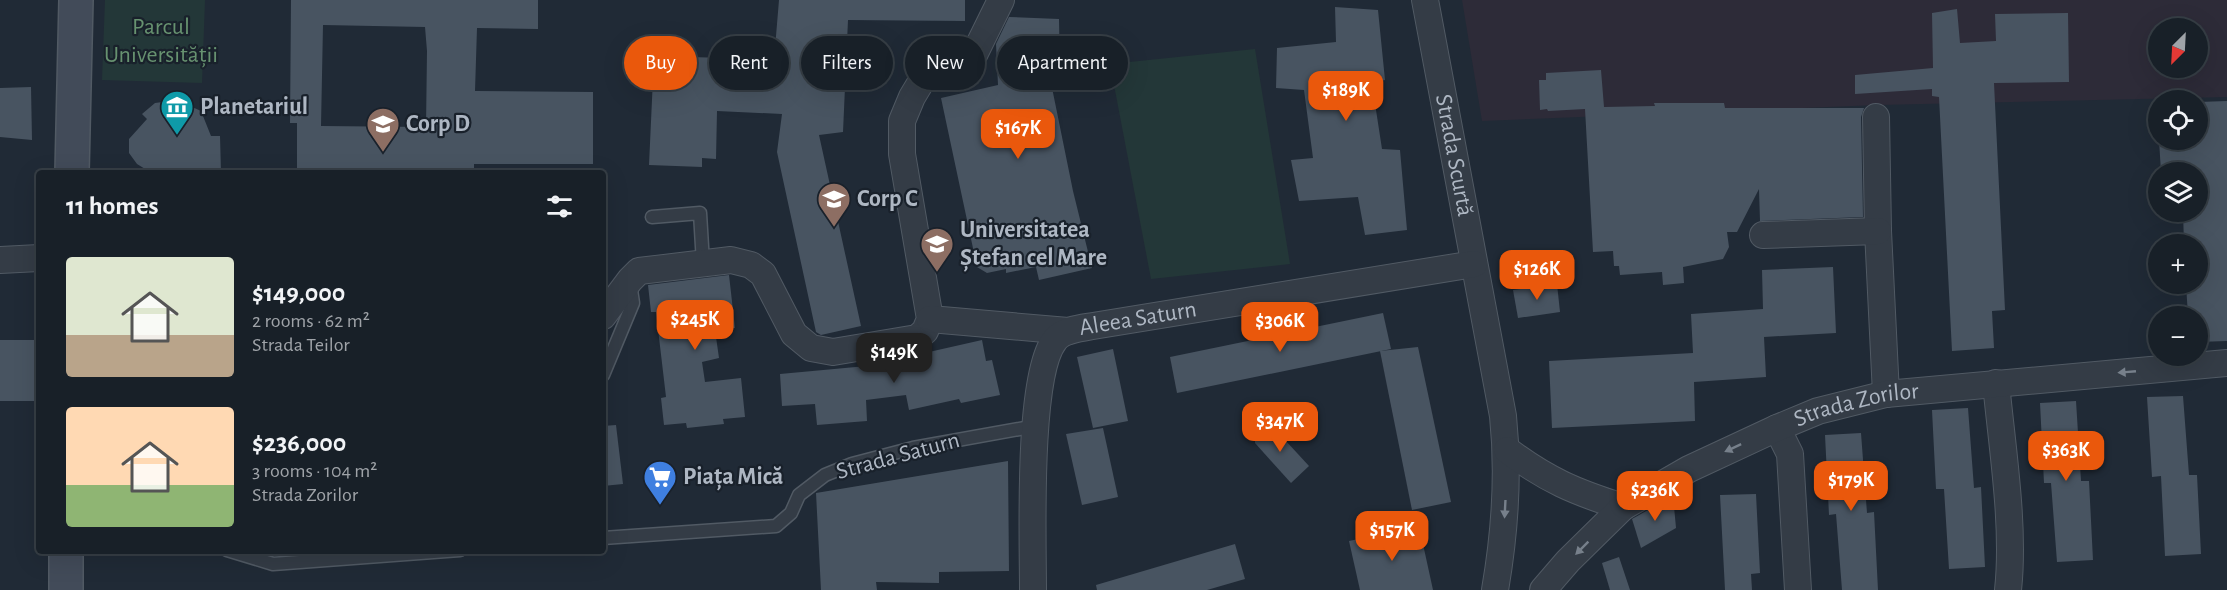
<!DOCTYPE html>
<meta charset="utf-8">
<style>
:root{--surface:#182028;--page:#252d34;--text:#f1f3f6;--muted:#9fa3a8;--line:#363e45;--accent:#ea580c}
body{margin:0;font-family:"Alegreya Sans",sans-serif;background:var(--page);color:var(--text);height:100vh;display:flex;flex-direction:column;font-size:22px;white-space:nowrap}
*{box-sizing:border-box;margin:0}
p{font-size:20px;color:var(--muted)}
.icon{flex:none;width:33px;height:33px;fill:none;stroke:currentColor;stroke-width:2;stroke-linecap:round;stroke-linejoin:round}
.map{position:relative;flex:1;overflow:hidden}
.sheet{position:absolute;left:36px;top:170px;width:570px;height:384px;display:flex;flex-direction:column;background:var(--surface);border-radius:6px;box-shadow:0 6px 24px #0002,0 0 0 2px var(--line)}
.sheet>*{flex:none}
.top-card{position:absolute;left:624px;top:36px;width:570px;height:54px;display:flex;gap:12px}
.needle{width:39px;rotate:204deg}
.buttons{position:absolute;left:2148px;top:18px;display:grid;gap:12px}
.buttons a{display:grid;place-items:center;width:60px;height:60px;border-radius:50%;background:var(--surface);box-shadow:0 6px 24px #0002,0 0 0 2px var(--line);font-size:30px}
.price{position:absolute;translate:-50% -51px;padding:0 14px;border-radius:12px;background:var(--accent);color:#fff;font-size:20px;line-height:39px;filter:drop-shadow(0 2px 3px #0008)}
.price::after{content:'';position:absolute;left:50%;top:36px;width:18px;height:14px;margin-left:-9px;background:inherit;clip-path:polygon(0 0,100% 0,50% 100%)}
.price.selected{background:#222;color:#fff}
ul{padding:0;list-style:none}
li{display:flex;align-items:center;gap:18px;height:150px;padding:0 30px}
li span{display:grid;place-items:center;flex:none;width:168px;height:120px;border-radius:6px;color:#555}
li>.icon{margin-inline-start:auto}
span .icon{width:72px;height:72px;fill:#fffc;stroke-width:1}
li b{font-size:26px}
h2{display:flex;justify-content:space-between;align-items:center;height:72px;padding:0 30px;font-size:26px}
.pill{padding:0 21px;border-radius:27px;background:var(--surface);box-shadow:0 6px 24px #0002,0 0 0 2px var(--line);font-size:21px;line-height:54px}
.pill.selected{background:var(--accent);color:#fff}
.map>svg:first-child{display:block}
.medical{fill:#2d2b38;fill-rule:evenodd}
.green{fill:#233738}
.building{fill:#485461;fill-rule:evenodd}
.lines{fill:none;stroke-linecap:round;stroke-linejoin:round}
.lane-casing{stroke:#515a64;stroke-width:15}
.street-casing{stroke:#515a64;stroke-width:28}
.secondary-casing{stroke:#515a64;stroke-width:36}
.lane{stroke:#343c46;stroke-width:12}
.street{stroke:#343c46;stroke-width:26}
.secondary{stroke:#424b59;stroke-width:33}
.oneway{fill:#77808b}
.labels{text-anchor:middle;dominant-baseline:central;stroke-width:4.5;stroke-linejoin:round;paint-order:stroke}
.park-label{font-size:24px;fill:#679270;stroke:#19212b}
.poi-label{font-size:24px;font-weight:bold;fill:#aeb7c3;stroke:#19212b;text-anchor:start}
.street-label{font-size:24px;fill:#aeb7c3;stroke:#19212b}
</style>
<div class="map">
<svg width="2227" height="590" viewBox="0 0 2227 590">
<rect width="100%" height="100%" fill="#202a36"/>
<path class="medical" d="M1462,0H2227V97L1878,105L1482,121ZM2158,28H2198V68H2158Z"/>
<g class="green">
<polygon points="105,0 205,0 202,83 102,80"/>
<polygon points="1255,49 1290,264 1151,279 1110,64"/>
</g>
<g class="building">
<path d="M291,0H538V29L477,28L475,91L593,92V164H474V172H297V123H290ZM323,25L425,27L427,51L426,127L321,126Z"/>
<polygon points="779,0 965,0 965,21 848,20 843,132 819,135 861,326 821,335 816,332 777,152 782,114 717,111 716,159 702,158 702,167 649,165 654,56 726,58 727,67 773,72"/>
<polygon points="1335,7 1378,10 1385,80 1372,84 1382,149 1400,150 1407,230 1365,235 1358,197 1299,201 1291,160 1313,158 1304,90 1276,88 1277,48 1336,42"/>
<polygon points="1957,9 1960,43 1996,41 1995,14 2068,13 2069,82 1994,83 2005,310 1992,311 1994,348 1952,351 1939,97 1932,96 1932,89 1855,94 1855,75 1933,68 1932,13"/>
<polygon points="1009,17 1059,19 1060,73 1049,73 1073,191 1092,268 1039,280 1036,267 1006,273 1006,269 987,273 977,267 941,98 998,85 996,44"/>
<polygon points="1601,70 1604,107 1655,106 1654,103 1724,103 1725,108 1864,108 1861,117 1863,217 1760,221 1759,189 1737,232 1727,232 1729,247 1723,259 1683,267 1684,283 1663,285 1662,272 1620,275 1619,266 1614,266 1613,251 1593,252 1585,109 1548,111 1547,109 1540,110 1539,80 1546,80 1546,73"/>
<polygon points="31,87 32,140 0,137 0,88"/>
<polygon points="177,100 201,111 211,136 220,136 221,172 150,172 137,164 129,153 129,139 147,119 142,114 155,103"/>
<polygon points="2227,101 2227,341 2198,342 2198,316 2188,316 2186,284 2198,284 2198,244 2184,244 2183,212 2198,212 2198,172 2161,172 2159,140 2198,140 2198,102"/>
<polygon points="1833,267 1836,333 1764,337 1766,377 1694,382 1695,421 1552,428 1549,361 1693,353 1691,314 1763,309 1762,270"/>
<polygon points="729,275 735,328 715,330 719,358 702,362 705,382 741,378 745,417 723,419 724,424 687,428 686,423 664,425 661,398 666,397 656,312 651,312 648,285"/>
<polygon points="1557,284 1560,312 1518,318 1513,290"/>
<polygon points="1383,313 1391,349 1177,393 1170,357"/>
<polygon points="0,340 38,340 39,401 0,401"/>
<polygon points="982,340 986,361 992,360 1000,395 961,403 959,399 909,410 906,395 866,400 867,421 817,425 815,404 782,406 780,374 899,363 898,359"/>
<polygon points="1418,347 1451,502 1412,510 1380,351"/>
<polygon points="1113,349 1128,421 1093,428 1077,357"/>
<polygon points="2183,396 2189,475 2197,475 2201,554 2165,556 2161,476 2152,477 2147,397"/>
<polygon points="2076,401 2081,481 2089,481 2093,560 2057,562 2051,483 2044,483 2040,403"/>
<polygon points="1968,408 1974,488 1981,487 1985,567 1949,569 1944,489 1936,489 1932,410"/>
<polygon points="616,425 623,484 603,486 603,426"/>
<polygon points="1263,425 1274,428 1309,466 1291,483 1255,443 1255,430"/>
<polygon points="1103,428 1118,497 1082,505 1066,434"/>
<polygon points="1861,433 1867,513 1874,512 1878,590 1842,590 1836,514 1829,515 1825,435"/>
<polygon points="1008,461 1009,571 939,572 939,583 876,582 877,590 821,590 816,493"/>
<polygon points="1756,494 1760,573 1751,574 1752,590 1725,590 1720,495"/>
<polygon points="1673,496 1676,528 1641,548 1632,519"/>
<polygon points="1419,526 1433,590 1360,590 1349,541"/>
<polygon points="1235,544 1245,579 1207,590 1097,590 1096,585"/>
<polygon points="1619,557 1630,590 1610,590 1602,563"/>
</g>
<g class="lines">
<g class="lane-casing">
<g id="lane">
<polyline points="652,217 700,213 703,263"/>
<polyline points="603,375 633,303 630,283"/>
<polyline points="603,538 776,526 791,513 799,495 825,475 852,464 913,448 1036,426"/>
<polyline points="227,550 273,564 460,550"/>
</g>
</g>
<g class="street-casing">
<g id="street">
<path id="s1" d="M1425,0L1503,416C1509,474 1505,532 1495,590"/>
<polyline points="1876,117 1878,231 1886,394"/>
<polyline points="1763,235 1878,231"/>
<polyline points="0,260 39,258"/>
<polyline points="603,316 630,280 639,271 731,260 751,265 763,274 794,334 811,348 833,352 917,338 925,331 930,319 902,154 902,121 912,97 924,77 939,69 960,69 970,63 1001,0"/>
<polyline points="930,319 1068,331"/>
<path d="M1996,383C2002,447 2015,526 2008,590"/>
<polyline points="1777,428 1790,454 1798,590"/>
<path d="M1507,450C1547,480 1575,492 1623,507"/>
<path id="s2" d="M1033,590C1033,540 1027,375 1055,340C1062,330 1081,328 1093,326L1474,264"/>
<path id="s3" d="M1543,590L1568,561L1623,507L1689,469L1777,428L1818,411L1886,394L2227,363"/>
</g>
</g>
<g class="secondary-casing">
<g id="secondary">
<polyline points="72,172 76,0"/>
<polyline points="66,590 66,550"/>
</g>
</g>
<use href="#lane" class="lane"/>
<use href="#street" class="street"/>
<use href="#secondary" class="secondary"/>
</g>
<defs><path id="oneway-solid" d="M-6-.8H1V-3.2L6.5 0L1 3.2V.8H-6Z" transform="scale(1.5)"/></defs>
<g class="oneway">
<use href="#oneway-solid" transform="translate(2127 372) rotate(175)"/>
<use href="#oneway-solid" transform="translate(1733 448) rotate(155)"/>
<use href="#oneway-solid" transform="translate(1505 509) rotate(93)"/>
<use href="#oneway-solid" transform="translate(1582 548) rotate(135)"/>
</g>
<defs>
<g id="museum-pin" transform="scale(1.725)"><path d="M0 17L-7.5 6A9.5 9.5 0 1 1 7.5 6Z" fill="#0f9aa8" stroke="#19212b"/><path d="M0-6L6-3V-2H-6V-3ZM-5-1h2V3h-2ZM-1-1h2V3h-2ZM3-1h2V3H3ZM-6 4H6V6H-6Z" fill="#fff"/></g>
<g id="university-pin" transform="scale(1.725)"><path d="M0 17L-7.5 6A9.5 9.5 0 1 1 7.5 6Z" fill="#8d6e63" stroke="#19212b"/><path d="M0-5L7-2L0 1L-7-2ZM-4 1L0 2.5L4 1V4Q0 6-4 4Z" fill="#fff"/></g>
<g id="supermarket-pin" transform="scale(1.725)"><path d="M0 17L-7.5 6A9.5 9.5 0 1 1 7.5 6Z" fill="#3f7fe0" stroke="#19212b"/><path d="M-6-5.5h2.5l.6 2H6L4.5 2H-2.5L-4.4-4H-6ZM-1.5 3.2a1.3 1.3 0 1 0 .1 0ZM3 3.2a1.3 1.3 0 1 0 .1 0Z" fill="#fff"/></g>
</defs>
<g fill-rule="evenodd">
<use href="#museum-pin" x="177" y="107"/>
<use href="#university-pin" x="383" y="124"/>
<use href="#university-pin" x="834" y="199"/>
<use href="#university-pin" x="937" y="244"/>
<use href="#supermarket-pin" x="660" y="477"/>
</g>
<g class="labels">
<g class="park-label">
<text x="161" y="27">Parcul<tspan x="161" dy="28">Universității</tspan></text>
</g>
<g class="poi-label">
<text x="200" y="107">Planetariul</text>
<text x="406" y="124">Corp D</text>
<text x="857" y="199">Corp C</text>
<text x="960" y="230">Universitatea<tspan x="960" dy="28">Ștefan cel Mare</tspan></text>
<text x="683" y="477">Piața Mică</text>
</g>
<g class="street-label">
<text stroke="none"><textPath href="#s1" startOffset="158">Strada Scurtă</textPath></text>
<text stroke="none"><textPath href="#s2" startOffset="340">Aleea Saturn</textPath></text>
<text stroke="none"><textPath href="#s3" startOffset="372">Strada Zorilor</textPath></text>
<text transform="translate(898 456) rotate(-15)">Strada Saturn</text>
</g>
</g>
</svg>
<div class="buttons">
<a><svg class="needle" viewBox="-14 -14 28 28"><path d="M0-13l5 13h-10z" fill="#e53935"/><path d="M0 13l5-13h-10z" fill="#9fa3a8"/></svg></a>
<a><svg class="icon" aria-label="locate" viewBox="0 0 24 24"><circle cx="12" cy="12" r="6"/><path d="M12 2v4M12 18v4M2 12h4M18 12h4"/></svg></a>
<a><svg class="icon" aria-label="layers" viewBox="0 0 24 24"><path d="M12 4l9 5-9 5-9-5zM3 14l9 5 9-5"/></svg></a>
<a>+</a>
<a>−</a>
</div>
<b class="price" style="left:1346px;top:122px">$189K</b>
<b class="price" style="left:1018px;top:160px">$167K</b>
<b class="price" style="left:1537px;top:301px">$126K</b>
<b class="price" style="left:695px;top:351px">$245K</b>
<b class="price" style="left:1280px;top:353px">$306K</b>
<b class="price selected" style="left:894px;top:384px">$149K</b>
<b class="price" style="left:1280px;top:453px">$347K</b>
<b class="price" style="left:2066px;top:482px">$363K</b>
<b class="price" style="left:1851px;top:512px">$179K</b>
<b class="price" style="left:1655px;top:522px">$236K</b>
<b class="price" style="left:1392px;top:562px">$157K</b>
<div class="top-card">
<a class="pill selected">Buy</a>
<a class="pill">Rent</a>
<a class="pill">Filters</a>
<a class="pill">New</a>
<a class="pill">Apartment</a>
</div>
<section class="sheet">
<h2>11 homes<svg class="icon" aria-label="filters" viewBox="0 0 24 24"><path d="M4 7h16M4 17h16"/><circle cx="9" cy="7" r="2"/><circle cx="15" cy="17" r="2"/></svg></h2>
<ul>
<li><span style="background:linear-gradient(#dfe7d0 65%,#b9a48a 0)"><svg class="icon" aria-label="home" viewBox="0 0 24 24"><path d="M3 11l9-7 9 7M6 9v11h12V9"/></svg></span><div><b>$149,000</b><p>2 rooms · 62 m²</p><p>Strada Teilor</p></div></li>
<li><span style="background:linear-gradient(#ffd9b3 65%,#8fb573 0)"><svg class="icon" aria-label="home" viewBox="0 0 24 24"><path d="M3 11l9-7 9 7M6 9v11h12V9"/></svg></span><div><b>$236,000</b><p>3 rooms · 104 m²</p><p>Strada Zorilor</p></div></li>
</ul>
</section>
</div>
